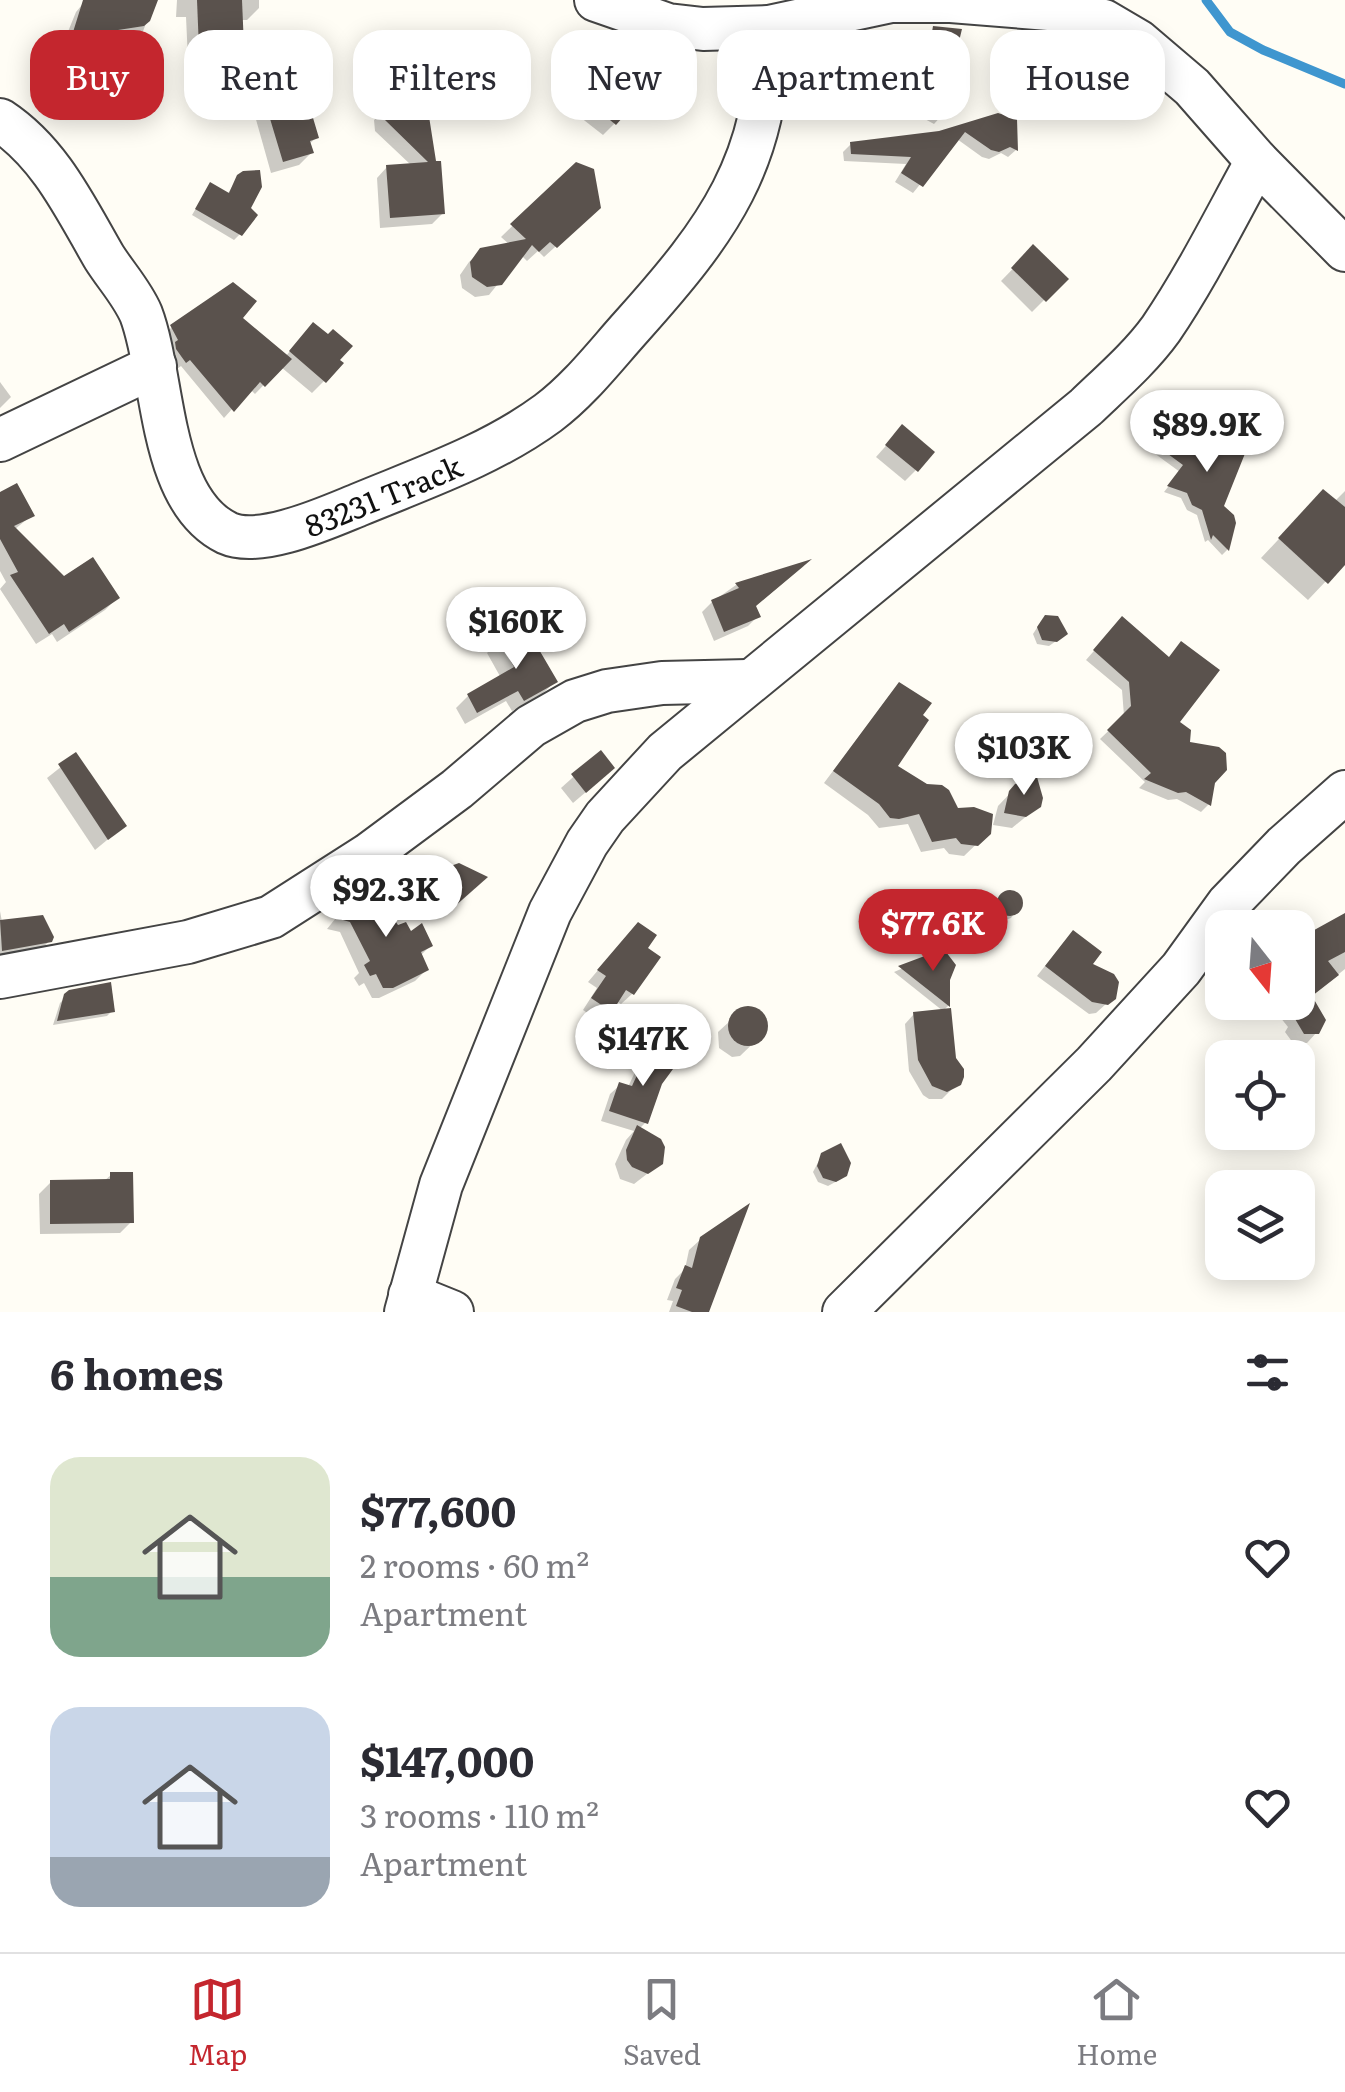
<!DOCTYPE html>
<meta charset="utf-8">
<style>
:root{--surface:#fff;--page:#f7f7f7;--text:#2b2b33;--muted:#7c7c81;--line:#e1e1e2;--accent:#c4262e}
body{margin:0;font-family:Literata,serif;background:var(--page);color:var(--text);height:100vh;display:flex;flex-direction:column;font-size:38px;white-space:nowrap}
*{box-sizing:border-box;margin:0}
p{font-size:32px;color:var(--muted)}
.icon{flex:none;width:55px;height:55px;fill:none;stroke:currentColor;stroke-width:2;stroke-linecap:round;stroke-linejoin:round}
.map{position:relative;height:1312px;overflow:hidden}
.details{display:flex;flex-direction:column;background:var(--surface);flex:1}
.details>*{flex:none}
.guide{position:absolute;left:30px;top:30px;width:1285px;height:90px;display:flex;gap:20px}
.needle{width:65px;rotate:163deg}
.controls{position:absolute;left:1205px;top:910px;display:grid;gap:20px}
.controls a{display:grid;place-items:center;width:110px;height:110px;border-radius:20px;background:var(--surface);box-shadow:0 5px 25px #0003;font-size:50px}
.price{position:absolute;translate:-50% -85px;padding:0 22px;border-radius:35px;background:#fff;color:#222;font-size:32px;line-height:65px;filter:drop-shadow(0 2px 5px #0008)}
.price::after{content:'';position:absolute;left:50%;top:60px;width:30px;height:22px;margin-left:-15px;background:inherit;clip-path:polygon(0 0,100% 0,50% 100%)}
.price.selected{background:var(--accent);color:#fff}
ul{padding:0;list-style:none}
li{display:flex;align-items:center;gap:30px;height:250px;padding:0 50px}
li span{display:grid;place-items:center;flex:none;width:280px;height:200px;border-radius:30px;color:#555}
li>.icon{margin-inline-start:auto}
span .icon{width:120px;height:120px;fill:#fffc;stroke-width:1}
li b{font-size:42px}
h2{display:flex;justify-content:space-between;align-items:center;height:120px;padding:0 50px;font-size:42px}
.chip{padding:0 35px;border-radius:30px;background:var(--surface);box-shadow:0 5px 25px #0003;font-size:35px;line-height:90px}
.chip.selected{background:var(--accent);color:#fff}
.tab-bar{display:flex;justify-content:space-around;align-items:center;height:140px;border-top:2px solid var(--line);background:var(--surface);font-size:28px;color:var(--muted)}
.tab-bar a{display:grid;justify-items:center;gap:5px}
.tab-bar .selected{color:var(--accent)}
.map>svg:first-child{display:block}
.shadow{fill:#0003}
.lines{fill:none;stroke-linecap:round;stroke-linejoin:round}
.stream{stroke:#3f96cf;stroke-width:9}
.building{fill:#5a524d}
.minor-casing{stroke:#444;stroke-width:46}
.minor{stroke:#fff;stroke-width:42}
.labels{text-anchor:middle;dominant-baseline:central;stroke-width:10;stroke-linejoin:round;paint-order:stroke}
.street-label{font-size:30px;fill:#111;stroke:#fff}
</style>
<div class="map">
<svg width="1345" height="1312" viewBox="0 0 1345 1312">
<rect width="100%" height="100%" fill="#fffdf5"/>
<g class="shadow">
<polygon points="86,0 155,0 130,65 122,73 116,72 121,35 114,36 106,65 85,89 80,87 72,109 64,118 44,111 65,39 76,12"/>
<polygon points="177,0 259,0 259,8 247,20 241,20 242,46 230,58 188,60 186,17 176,17"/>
<polygon points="934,29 949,84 945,112 934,124 899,105 917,69 922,40"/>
<polygon points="268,76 316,138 308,145 311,153 299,165 271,173 255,116 262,109 256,88"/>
<polygon points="596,80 614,124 603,135 571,110"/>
<polygon points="386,109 413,115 426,113 443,213 432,224 380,228 377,178 387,167 411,165 375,131 374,120"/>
<polygon points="998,116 1016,150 1008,157 1001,153 989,159 982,157 957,139 913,193 895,182 906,164 844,161 843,152 851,144 939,134"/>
<polygon points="576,164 587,218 544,257 538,251 527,261 521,255 489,295 475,297 462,288 460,275 469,262 481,251 510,245 501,237"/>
<polygon points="238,177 240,234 234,240 192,215 210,185 227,195"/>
<polygon points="1033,248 1065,279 1032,312 1001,281"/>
<polygon points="240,319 285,357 302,337 341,364 312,393 281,367 255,394 250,389 224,418 181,366 177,369 169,358 164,335 172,327"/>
<polygon points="0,382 11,397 0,408"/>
<polygon points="1174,427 1213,448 1221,507 1234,523 1227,550 1222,555 1208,540 1205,542 1197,515 1187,510 1181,498 1164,492 1180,472 1154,453"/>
<polygon points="892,439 916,470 905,481 876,457"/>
<polygon points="1345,491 1345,561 1308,600 1261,558 1305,511 1334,502"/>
<polygon points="0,495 32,515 14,530 64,579 117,598 105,610 57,642 52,634 36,644 0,589 6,582 0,571"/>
<polygon points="804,566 754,607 758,616 748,626 714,641 702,612 712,602 736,585"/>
<polygon points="1042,620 1059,639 1049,646 1037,644 1033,634"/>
<polygon points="523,627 555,682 543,693 512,711 506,701 465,724 456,708 468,696 501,678 487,653 499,641"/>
<polygon points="1114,628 1213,782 1209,804 1201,812 1177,799 1168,800 1139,788 1145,782 1100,739 1124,716 1122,690 1086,660"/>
<polygon points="889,696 894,766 988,833 964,856 949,854 944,848 921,852 908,824 879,828 868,815 824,783"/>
<polygon points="600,753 600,780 573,803 561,788"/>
<polygon points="76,755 124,826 95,850 47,778"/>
<polygon points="1017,786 1039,806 1012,828 993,825 998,806"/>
<polygon points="451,868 484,878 448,910 437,893 438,881"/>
<polygon points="1010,892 1018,896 1021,904 1011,918 1003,921 995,917 992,909 1002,895"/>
<polygon points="348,903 430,946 420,956 426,970 415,981 379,998 372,998 364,983 359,986 354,978 359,973 340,932 327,929"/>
<polygon points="0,911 2,922 50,940 38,953 0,960"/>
<polygon points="1345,916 1345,969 1310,997 1317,1032 1307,1043 1293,1043 1285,1032 1288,1027 1268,1002 1298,1002 1298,934 1303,939"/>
<polygon points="627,936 645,948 632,994 621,1004 616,1001 599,1021 583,1010 597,988 588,982"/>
<polygon points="1064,942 1089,965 1107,1003 1096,1013 1089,1014 1037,976"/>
<polygon points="938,953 948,980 948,1006 943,1011 894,972"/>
<polygon points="71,992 112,1011 107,1016 53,1025 60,1003"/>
<polygon points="743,1009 759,1011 766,1025 765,1032 740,1056 732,1057 719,1048 718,1032"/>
<polygon points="914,1014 953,1088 942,1099 929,1099 923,1095 909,1071 905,1024"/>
<polygon points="646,1060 659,1083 646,1122 639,1129 661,1163 634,1184 620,1179 615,1164 626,1140 634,1131 601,1121 610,1094 620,1085 628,1087 636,1070"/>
<polygon points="822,1155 839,1180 828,1186 818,1182 813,1172"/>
<polygon points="111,1175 131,1222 120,1233 40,1234 39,1194 51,1182 104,1181"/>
<polygon points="701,1239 707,1312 669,1312 673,1301 667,1300 675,1279 685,1269 689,1250"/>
</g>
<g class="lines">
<polyline class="stream" points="1206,0 1230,32 1263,50 1345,84"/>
</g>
<g class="building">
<polygon points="83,0 158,0 150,21 144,26 118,30 108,66 100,64 95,82 85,79 74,111 51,103"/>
<polygon points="197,0 242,0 244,47 199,49"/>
<polygon points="933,26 962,29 954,62 962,66 953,83 961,87 947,114 908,94 928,56"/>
<polygon points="608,65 643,94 616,125 581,96"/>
<polygon points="292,66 300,93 305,91 319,138 310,141 314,153 283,162 265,102 274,99 267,73"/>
<polygon points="395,100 414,112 428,110 436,161 441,161 445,214 390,218 386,165 428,162 385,120 384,107"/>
<polygon points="998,113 1017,119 1018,151 1010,147 999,152 991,150 965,132 923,187 901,173 911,157 851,154 850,142 939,131"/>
<polygon points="576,162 594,169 601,208 557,248 550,242 539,252 532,245 502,285 487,287 472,277 470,262 480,248 526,239 510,224"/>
<polygon points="260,170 262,187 251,208 258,215 242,236 195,209 210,182 229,193 237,175 243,171"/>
<polygon points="1033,244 1069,279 1046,302 1011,268"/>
<polygon points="233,282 257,301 243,318 292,359 265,387 260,382 234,412 190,360 186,363 176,349 175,342 178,340 170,325"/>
<polygon points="313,322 328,334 333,329 353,346 340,360 344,363 326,383 289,351"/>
<polygon points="1179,419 1214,445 1229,435 1237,435 1250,441 1224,506 1234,515 1236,523 1229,551 1213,535 1211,540 1202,510 1192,505 1187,493 1167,486 1183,465 1157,446"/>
<polygon points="902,424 935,452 918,472 885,445"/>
<polygon points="17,483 35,516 14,526 64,576 93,557 120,598 69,632 64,624 49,634 10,575 18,572 0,539 0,492"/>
<polygon points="1323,489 1345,507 1345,565 1328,584 1278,538"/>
<polygon points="812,559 756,606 761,617 724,632 711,600 739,588 735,583"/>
<polygon points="1045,615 1058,616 1068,634 1057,642 1042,640 1037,627"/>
<polygon points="1122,616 1169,657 1181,641 1220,670 1180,722 1191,730 1190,742 1219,747 1226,753 1227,770 1215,783 1211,806 1186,792 1178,793 1144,779 1151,773 1107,730 1131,706 1129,682 1093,650"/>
<polygon points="524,624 558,682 524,701 518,691 477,713 467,694 514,667 498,639"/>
<polygon points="899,682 932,703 923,715 929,720 898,766 927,784 942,785 949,790 958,808 974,807 993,814 991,834 978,846 961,844 956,838 932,842 919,814 899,819 890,818 879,804 833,771"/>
<polygon points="601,750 615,768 586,793 571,774"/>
<polygon points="76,752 127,826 108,840 58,764"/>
<polygon points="1037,777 1043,798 1041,807 1026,817 1004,813 1009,791 1015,784"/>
<polygon points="459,863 488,877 454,907 442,887 441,877 445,868"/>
<polygon points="371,886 398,925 406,922 411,931 422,923 433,946 421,952 429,970 393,988 383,988 376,974 370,976 364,965 370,961 350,922 336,918 347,901"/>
<circle cx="1010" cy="903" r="13"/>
<polygon points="1345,913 1345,952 1328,961 1339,975 1312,996 1326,1020 1319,1034 1304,1034 1285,1002 1298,1002 1298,939"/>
<polygon points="43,915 54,937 52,942 2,951 0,920"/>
<polygon points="638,922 657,935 648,948 661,957 634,995 626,990 612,1012 591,998 606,976 597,970"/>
<polygon points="1073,930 1102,952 1093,964 1114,974 1119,982 1116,999 1108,1005 1092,1002 1045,966"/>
<polygon points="938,951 946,952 956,965 950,980 950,1007 898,966"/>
<polygon points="111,982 115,1012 57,1021 64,994 69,990"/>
<circle cx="748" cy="1026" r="20"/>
<polygon points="951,1008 956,1058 964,1069 964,1077 961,1085 947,1092 932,1086 918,1060 913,1012"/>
<polygon points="659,1051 672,1061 673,1069 662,1084 648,1124 609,1111 619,1082 632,1086 645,1058"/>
<polygon points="637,1125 661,1139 665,1147 663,1164 648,1174 632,1167 627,1160 626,1150"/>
<polygon points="841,1143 851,1163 847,1176 836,1182 823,1178 817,1166 821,1153"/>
<polygon points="110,1172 133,1172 134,1223 50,1224 50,1180 110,1179"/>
<polygon points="750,1203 709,1312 692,1312 676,1306 682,1290 676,1288 685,1265 692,1268 700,1237"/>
</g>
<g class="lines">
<g class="minor-casing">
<g id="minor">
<polyline points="596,0 668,25 703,29 769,27 891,1 951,1 1049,9 1104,21 1138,41 1192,87 1257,161 1345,250"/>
<path id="s1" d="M0,120C50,153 75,207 104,257C116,276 132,293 141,314C165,377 158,499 227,533C260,548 326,518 358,505C423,478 491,455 548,413C580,389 605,356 632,326C718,230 769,162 769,27"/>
<polyline points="0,440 155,366"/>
<polyline points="0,977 188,942 271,917 368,855 457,789 531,726 575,701 607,691 662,683 748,681"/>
<polyline points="410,1295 452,1312"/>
<path d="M406,1312L441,1185L550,912L587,843L605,817L665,752L1086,407C1112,382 1140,358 1161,329C1197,276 1226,217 1257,161"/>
<polyline points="844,1312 1094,1064 1181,969 1228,904 1284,846 1345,792"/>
</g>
</g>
<use href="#minor" class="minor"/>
</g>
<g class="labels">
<g class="street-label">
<text stroke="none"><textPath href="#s1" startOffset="648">83231 Track</textPath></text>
</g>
</g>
</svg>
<div class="controls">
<a><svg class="needle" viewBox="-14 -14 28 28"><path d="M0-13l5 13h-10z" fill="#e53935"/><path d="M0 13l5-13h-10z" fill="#7c7c81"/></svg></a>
<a><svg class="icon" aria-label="locate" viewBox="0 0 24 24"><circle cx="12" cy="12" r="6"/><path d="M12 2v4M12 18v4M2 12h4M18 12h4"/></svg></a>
<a><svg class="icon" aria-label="layers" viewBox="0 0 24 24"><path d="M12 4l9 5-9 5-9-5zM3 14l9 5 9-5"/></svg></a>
</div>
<b class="price" style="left:1207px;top:475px">$89.9K</b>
<b class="price" style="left:516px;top:672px">$160K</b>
<b class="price" style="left:1024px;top:798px">$103K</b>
<b class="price" style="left:386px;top:940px">$92.3K</b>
<b class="price selected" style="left:933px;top:974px">$77.6K</b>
<b class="price" style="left:643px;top:1089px">$147K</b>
<div class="guide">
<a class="chip selected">Buy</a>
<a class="chip">Rent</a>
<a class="chip">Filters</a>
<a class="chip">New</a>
<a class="chip">Apartment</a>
<a class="chip">House</a>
</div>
</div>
<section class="details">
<h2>6 homes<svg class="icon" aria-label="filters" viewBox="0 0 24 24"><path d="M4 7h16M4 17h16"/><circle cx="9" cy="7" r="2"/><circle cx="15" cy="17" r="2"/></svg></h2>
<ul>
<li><span style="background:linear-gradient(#dfe7d0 60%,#7fa58c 0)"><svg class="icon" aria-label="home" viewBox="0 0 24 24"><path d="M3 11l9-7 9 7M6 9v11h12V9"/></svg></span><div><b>$77,600</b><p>2 rooms · 60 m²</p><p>Apartment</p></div><svg class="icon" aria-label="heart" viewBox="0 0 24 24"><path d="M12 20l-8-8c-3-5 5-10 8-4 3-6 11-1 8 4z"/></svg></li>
<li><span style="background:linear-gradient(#c9d6e8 75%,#9aa5b1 0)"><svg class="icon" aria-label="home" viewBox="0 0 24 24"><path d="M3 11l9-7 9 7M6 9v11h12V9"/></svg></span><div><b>$147,000</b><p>3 rooms · 110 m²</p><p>Apartment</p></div><svg class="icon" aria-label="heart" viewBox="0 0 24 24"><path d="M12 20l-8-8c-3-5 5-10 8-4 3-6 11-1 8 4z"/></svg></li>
</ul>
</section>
<nav class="tab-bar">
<a class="selected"><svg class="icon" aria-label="map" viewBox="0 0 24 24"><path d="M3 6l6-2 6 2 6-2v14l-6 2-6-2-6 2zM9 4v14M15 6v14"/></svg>Map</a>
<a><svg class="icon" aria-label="saved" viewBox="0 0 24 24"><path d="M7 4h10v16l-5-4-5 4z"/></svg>Saved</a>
<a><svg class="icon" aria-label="home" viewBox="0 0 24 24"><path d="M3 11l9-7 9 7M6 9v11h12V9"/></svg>Home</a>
</nav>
